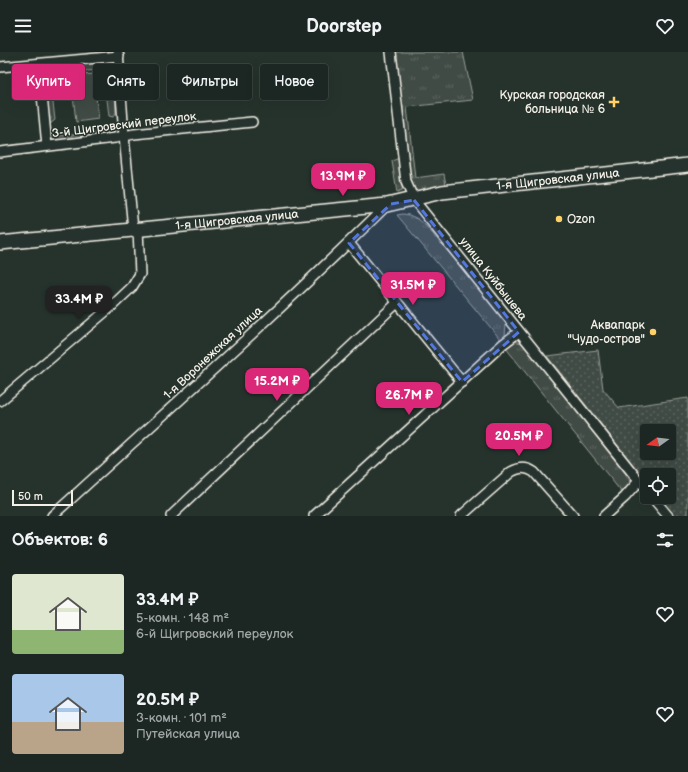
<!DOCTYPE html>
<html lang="ru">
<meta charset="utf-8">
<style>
:root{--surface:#1c2622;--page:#29322f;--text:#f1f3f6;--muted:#a0a5a5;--line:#3a4340;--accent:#db2777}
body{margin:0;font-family:"Balsamiq Sans",sans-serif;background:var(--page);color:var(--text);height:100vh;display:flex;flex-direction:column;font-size:15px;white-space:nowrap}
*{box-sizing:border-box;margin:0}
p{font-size:13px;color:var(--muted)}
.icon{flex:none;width:22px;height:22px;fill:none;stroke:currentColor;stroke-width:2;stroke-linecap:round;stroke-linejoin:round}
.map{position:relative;height:464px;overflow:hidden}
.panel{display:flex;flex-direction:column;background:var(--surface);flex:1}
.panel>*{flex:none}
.banner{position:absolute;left:12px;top:12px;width:400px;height:36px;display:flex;gap:8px}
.needle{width:26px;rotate:255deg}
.tools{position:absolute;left:640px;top:372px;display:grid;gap:8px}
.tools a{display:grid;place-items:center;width:36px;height:36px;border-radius:4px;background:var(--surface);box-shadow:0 4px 16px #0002,0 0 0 1px var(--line);font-size:20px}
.scale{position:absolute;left:12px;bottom:10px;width:61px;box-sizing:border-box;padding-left:4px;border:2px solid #f4f1e8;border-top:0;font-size:11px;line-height:14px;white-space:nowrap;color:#f4f1e8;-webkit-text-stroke:3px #26332d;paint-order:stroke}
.price{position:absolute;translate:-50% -34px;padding:0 9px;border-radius:8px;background:var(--accent);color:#fff;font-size:13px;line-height:26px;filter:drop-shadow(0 1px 2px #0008)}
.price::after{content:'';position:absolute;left:50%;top:24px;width:12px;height:9px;margin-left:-6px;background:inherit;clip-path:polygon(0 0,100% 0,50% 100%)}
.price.active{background:#222;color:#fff}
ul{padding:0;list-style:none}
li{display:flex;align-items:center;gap:12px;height:100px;padding:0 12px}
li span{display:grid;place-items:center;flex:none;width:112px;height:80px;border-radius:4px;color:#555}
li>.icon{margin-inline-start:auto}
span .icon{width:48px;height:48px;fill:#fffc;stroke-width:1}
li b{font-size:17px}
h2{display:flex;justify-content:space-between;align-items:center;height:48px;padding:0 12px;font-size:17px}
.chip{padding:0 14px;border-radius:4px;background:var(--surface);box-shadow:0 4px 16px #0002,0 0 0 1px var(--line);font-size:14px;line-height:36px}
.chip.active{background:var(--accent);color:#fff}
header{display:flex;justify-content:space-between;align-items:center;height:52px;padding:0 12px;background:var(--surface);font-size:18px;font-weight:700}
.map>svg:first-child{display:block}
.grass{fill:url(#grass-tufts);stroke:#9a9e96}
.forest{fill:url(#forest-firs);stroke:#9a9e96}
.park{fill:url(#park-dots);stroke:#9a9e96;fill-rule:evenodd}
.pitch{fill:#414b45;stroke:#9a9e96}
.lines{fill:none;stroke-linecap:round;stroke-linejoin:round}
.street-casing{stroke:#f4f1e8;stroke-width:12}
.secondary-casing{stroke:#f4f1e8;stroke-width:16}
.street{stroke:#26332d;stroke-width:9}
.secondary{stroke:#26332d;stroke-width:13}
.marked{fill:#5377dc;fill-opacity:0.2;stroke:#5377dc;stroke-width:3;stroke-dasharray:8 5;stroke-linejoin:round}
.poi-dot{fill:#ffd166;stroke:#26332d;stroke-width:1.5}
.labels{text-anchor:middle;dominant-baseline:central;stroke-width:3;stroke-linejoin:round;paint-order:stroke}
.poi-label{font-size:12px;fill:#f4f1e8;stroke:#26332d;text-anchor:end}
.street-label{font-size:12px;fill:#f4f1e8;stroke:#26332d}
</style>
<header><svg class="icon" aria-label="menu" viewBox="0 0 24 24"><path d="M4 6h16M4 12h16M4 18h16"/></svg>Doorstep<svg class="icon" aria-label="heart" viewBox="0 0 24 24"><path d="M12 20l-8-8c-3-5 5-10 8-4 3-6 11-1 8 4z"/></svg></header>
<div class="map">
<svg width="688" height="464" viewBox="0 0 688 464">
<defs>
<pattern id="grass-tufts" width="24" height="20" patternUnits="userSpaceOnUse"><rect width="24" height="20" fill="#414b45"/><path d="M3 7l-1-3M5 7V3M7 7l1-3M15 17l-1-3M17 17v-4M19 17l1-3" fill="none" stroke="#5d6560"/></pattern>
<pattern id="forest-firs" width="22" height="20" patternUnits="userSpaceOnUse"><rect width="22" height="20" fill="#414b45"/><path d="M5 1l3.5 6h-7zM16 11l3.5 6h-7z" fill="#5d6560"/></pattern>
<pattern id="park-dots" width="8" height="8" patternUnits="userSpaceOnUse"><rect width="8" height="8" fill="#414b45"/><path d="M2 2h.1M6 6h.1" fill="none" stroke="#5d6560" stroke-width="1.8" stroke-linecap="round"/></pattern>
</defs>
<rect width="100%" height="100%" fill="#26332d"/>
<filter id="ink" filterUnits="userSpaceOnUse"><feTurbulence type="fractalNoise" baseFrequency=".025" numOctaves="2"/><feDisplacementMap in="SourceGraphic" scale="8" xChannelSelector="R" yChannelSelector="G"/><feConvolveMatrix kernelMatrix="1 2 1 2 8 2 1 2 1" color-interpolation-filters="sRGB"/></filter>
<g filter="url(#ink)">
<g class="grass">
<polygon points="394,0 463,0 473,48 407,55 415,126 444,122 446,133 419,141 412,137 410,133"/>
<polygon points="399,106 402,119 403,138 397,141 392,109"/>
<polygon points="403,162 409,163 418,167 426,174 461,215 506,271 505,284 501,288 397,163"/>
<polygon points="514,289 522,291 629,426 630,434 623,442 505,295"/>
</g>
<g class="forest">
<polygon points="95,8 100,14 99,18 87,19 82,18 81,14 83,9"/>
<path d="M76,10L79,14L78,18C67,27 67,28 53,26L48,33L42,32L41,17L45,13Z"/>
<polygon points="113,20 114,24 116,61 113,65 109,64 105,31 107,22"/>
<polygon points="50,40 52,42 55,68 50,72 46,44 46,41"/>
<polygon points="114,77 115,80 51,90 48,88 49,84 57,82 60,84 105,80"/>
</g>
<path class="park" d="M598,298L603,337L619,356L688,346V464H674L659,445H669V423H647V430L547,304ZM647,379H669V401H647Z"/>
<polygon class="pitch" points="94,22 98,67 76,70 71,24"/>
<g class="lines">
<g class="street-casing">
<g id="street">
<polyline points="118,0 124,84 133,177"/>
<polyline points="391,0 406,130 414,148 647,439"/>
<polyline points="39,12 47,94"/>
<polyline points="0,15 119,4"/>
<polyline points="0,100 115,86 134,82 252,70"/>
<polyline points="349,191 462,330"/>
<polyline points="0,349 112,254 132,235 140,222 138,177"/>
<polyline points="652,445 668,464"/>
<path d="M52,464C165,361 279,260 387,153"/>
<polyline points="171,464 397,251"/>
<polyline points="314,464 503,292 519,280"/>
<path d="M461,464L511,420C520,415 526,415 534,420L573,464"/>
<polyline points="604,464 625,445 639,429"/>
</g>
</g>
<g class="secondary-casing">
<g id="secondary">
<path id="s1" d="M0,191L387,153L442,140L688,113"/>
</g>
</g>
<use href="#street" class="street"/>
<use href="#secondary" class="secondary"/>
</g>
</g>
<path class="marked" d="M414,148L519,280L462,330L349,191L391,152Z"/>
<g class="poi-dot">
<path d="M612 44h4v4h4v4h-4v4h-4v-4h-4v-4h4z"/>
<circle cx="559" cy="167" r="4"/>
<circle cx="653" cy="280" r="4"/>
</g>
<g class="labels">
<g class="poi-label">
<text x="605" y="43">Курская городская<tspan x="605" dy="14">больница № 6</tspan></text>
<text x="567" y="167" text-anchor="start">Ozon</text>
<text x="645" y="273">Аквапарк<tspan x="645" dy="14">"Чудо-остров"</tspan></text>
</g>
<g class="street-label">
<text transform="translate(124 73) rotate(-7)">3-й Щигровский переулок</text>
<text stroke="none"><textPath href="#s1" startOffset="562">1-я Щигровская улица</textPath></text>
<text stroke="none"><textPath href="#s1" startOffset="238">1-я Щигровская улица</textPath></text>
<text transform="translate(493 227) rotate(52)">улица Куйбышева</text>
<text transform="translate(213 301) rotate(-43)">1-я Воронежская улица</text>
</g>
</g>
</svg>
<div class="tools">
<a><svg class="needle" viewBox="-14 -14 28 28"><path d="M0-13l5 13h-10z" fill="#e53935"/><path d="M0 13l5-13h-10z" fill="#a0a5a5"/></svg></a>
<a><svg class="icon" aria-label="locate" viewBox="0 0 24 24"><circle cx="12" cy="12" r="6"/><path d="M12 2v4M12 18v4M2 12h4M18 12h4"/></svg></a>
</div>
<div class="scale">50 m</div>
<b class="price" style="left:343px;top:145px">13.9M ₽</b>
<b class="price" style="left:413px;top:254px">31.5M ₽</b>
<b class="price active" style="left:79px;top:268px">33.4M ₽</b>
<b class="price" style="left:277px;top:350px">15.2M ₽</b>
<b class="price" style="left:409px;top:364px">26.7M ₽</b>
<b class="price" style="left:519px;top:405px">20.5M ₽</b>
<div class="banner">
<a class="chip active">Купить</a>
<a class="chip">Снять</a>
<a class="chip">Фильтры</a>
<a class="chip">Новое</a>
</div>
</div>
<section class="panel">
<h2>Объектов: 6<svg class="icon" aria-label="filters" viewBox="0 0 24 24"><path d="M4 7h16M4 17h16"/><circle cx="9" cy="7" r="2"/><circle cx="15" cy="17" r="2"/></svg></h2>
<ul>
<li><span style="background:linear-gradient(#dfe7d0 70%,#8fb573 0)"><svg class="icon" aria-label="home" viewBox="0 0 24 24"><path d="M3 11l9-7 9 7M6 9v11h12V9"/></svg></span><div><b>33.4M ₽</b><p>5-комн. · 148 m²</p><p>6-й Щигровский переулок</p></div><svg class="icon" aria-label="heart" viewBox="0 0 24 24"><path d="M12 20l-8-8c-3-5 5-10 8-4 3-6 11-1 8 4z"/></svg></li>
<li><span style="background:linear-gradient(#a9c7e8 60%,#b9a48a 0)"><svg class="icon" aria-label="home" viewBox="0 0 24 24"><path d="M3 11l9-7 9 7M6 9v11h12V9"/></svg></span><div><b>20.5M ₽</b><p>3-комн. · 101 m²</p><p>Путейская улица</p></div><svg class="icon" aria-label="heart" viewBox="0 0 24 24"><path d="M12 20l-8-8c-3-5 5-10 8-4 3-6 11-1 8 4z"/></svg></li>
</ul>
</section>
